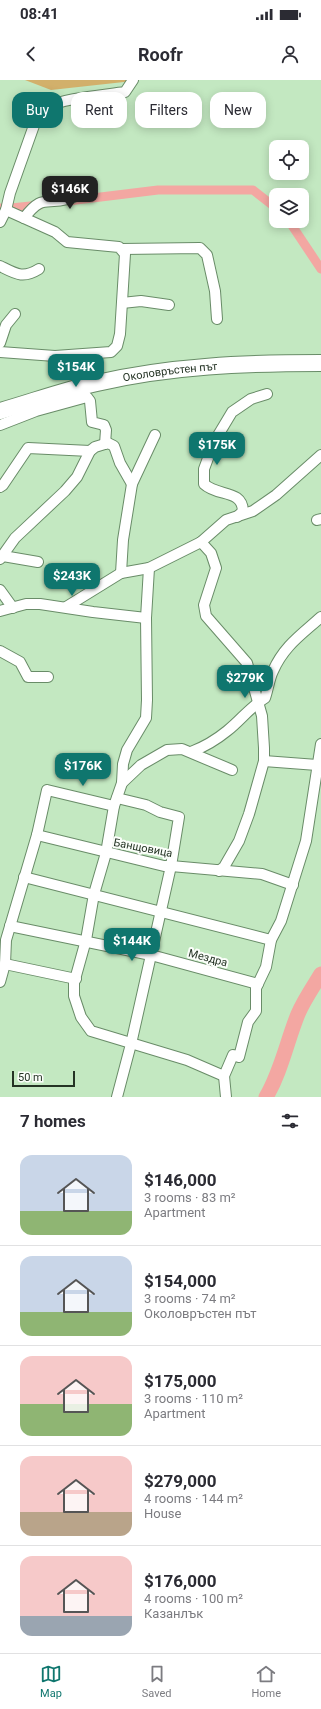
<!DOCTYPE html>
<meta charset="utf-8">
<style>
:root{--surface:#fff;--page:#f7f7f7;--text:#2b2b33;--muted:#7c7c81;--line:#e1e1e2;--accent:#0f766e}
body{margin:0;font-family:Roboto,sans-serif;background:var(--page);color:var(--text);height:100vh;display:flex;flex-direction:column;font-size:15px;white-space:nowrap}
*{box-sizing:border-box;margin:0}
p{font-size:13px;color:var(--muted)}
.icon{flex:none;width:22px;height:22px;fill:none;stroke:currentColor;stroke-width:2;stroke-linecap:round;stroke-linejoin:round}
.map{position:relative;height:1017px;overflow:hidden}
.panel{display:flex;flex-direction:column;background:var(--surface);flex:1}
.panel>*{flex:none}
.top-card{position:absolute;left:12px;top:12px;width:297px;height:36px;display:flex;gap:8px}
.controls{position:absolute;left:269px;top:60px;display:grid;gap:8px}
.controls a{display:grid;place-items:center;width:40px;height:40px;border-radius:8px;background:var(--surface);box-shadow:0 2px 10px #0003;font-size:20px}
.scale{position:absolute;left:12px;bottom:10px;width:63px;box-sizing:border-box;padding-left:4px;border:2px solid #243324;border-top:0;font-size:11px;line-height:14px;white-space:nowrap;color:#243324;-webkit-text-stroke:3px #fbfefa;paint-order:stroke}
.price{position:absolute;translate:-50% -34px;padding:0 9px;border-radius:8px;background:var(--accent);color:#fff;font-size:13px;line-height:26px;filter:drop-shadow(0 1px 2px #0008)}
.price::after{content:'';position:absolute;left:50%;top:24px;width:12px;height:9px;margin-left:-6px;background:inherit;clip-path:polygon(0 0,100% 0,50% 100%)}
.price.selected{background:#222;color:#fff}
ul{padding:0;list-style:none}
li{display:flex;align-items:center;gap:12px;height:100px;padding:0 20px}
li+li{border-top:1px solid var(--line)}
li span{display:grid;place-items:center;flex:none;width:112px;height:80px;border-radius:12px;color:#555}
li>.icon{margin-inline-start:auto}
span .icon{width:48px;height:48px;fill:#fffc;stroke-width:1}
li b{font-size:17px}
h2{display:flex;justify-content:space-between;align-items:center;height:48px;padding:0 20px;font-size:17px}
.tag{padding:0 14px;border-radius:12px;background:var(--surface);box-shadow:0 2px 10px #0003;font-size:14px;line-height:36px}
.tag.selected{background:var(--accent);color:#fff}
.status{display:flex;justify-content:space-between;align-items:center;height:28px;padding:0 20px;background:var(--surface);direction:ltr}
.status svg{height:11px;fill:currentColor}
header{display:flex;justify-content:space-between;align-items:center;height:52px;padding:0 20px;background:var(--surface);font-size:18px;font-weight:700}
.dock{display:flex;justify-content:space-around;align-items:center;height:56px;border-top:1px solid var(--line);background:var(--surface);font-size:11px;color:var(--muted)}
.dock a{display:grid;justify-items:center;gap:2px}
.dock .selected{color:var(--accent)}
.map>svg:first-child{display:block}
.green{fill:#d2b06b}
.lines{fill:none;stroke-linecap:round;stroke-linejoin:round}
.canal{stroke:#f3a7a2;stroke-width:9}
.river{stroke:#f3a7a2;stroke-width:15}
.street-casing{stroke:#698c68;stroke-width:12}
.primary-casing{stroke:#698c68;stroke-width:18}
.street{stroke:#fff;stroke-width:10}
.primary{stroke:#fff;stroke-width:16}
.labels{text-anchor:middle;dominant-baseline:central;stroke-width:4;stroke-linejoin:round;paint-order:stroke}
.street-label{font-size:11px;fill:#243324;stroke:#fbfefa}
</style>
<div class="status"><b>08:41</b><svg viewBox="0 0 49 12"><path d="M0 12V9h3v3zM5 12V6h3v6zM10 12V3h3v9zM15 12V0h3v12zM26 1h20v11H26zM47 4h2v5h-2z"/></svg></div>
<header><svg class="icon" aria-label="back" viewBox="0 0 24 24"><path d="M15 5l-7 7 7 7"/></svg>Roofr<svg class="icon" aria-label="person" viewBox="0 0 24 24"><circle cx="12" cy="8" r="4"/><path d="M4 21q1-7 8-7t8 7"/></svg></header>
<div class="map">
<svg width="321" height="1017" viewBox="0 0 321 1017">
<rect width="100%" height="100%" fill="#c3e8c1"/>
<polygon class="green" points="25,0 133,0 133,1 51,10"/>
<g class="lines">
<g class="canal">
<polyline points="68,121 158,110 253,110 276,128"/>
<polyline points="0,128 1,128"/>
<polyline points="11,128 40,125"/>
<polyline points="289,141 321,189"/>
</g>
<path class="river" d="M266,1017C281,992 287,961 298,934C304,920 313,907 321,894"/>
<g class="street-casing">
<g id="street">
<path d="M24,138C43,114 44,125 68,119C77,117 83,111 90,106"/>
<path d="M0,142L6,130L10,113L37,37C39,34 42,30 46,28C61,18 106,15 125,12L133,0"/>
<polyline points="122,169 200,168 207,175 215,211 217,239"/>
<path d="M0,186C16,194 23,199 39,189"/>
<polyline points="122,223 141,221 169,225"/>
<polyline points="0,263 6,245 15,234"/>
<polyline points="0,272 55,276 111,272 117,266 120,254 125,174 119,167 67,162 55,152 6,130"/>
<polyline points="0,345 36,331 87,317 90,321 92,342 104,345 106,350 105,364"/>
<polyline points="0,407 3,405 28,368 90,371"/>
<path d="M237,437L243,431C242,409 218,417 204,404V389L214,362L232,332L251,319L267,314"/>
<polyline points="317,440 321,439"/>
<polyline points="201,462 211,473 216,488 204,525 206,536 247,583 262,636 264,668 264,681 249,734 239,761 224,787 219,791"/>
<polyline points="3,476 38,482"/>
<polyline points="0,479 15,458 65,411 77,397 90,371 95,367 108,363 114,366 120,383 132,404"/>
<polyline points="121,493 123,460 132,404 155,355"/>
<polyline points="0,510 13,528"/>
<polyline points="66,527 121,493 149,488 201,462 226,440 253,431 276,415 321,375"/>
<polyline points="0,531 26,524 40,524 93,532 146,538"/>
<polyline points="0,571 20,582 28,597 48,597"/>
<path d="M191,672C204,667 216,660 227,651C241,640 249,628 265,618C268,610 269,599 273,591C284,566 301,555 321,537"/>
<polyline points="264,681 317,685"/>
<polyline points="122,703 123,684 127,670 146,638 147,620 146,538 149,488"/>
<polyline points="117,718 146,725 160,732 179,737 171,786 131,964 117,1017"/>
<polyline points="37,755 164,786 171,786 262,794 293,805"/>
<polyline points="24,797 271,860"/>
<polyline points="10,846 151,875 258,904"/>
<polyline points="5,884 76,899"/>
<polyline points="0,902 5,884 6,860 37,755 47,710 114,726"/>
<polyline points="224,996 187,980 91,951 81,937 74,916 74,903 86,860 94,814 106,773 114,726 122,703 141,685 167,670 182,669 232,690"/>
<polyline points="226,1017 224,996 233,975 239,977 248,942 256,931 256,908 266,887 271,860 281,841 306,761 321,664"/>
</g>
</g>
<g class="primary-casing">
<g id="primary">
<path id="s1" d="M0,331C32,322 64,310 97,303C170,286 246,283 321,283"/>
</g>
</g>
<use href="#street" class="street"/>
<use href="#primary" class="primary"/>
</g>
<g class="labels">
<g class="street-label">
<text stroke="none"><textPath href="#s1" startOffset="175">Околовръстен път</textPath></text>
<text transform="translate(143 768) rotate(11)">Банщовица</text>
<text transform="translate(208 878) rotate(15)">Мездра</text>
</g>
</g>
</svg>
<div class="controls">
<a><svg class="icon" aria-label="locate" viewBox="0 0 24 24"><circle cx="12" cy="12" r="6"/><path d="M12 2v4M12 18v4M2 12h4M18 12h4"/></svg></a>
<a><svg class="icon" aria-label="layers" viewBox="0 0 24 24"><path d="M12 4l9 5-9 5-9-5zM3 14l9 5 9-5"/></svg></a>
</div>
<div class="scale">50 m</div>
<b class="price selected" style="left:70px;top:130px">$146K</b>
<b class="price" style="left:76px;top:308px">$154K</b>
<b class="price" style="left:217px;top:386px">$175K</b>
<b class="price" style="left:72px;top:517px">$243K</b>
<b class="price" style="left:245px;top:619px">$279K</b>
<b class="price" style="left:83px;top:707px">$176K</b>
<b class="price" style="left:132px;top:882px">$144K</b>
<div class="top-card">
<a class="tag selected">Buy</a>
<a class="tag">Rent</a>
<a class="tag">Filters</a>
<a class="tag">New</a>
</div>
</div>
<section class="panel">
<h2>7 homes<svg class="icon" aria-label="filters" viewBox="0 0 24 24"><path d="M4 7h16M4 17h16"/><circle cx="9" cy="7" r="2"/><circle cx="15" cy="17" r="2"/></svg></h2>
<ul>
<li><span style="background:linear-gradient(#c9d6e8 70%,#8fb573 0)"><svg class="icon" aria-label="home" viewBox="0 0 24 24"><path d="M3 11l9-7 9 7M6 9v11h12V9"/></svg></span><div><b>$146,000</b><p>3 rooms · 83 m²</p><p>Apartment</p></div></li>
<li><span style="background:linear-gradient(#c9d6e8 70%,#8fb573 0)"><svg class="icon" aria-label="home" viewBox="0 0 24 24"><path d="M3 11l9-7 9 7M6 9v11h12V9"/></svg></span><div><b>$154,000</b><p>3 rooms · 74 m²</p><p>Околовръстен път</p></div></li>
<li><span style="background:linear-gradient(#f6c9c9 60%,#8fb573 0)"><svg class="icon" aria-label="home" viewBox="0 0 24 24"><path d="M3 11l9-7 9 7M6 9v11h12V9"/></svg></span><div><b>$175,000</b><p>3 rooms · 110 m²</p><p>Apartment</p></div></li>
<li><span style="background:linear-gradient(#f6c9c9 70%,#b9a48a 0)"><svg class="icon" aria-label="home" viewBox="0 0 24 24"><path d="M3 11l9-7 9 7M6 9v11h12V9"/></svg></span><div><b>$279,000</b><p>4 rooms · 144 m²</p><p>House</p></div></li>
<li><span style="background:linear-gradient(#f6c9c9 75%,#9aa5b1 0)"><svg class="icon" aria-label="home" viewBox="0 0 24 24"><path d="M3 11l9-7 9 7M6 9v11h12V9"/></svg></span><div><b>$176,000</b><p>4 rooms · 100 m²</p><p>Казанлък</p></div></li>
</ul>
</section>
<nav class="dock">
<a class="selected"><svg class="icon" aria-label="map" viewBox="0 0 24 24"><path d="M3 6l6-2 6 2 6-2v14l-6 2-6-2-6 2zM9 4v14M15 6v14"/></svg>Map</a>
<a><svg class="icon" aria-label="saved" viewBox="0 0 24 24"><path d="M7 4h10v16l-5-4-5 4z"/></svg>Saved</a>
<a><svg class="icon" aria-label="home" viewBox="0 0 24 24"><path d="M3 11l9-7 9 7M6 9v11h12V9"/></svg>Home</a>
</nav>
